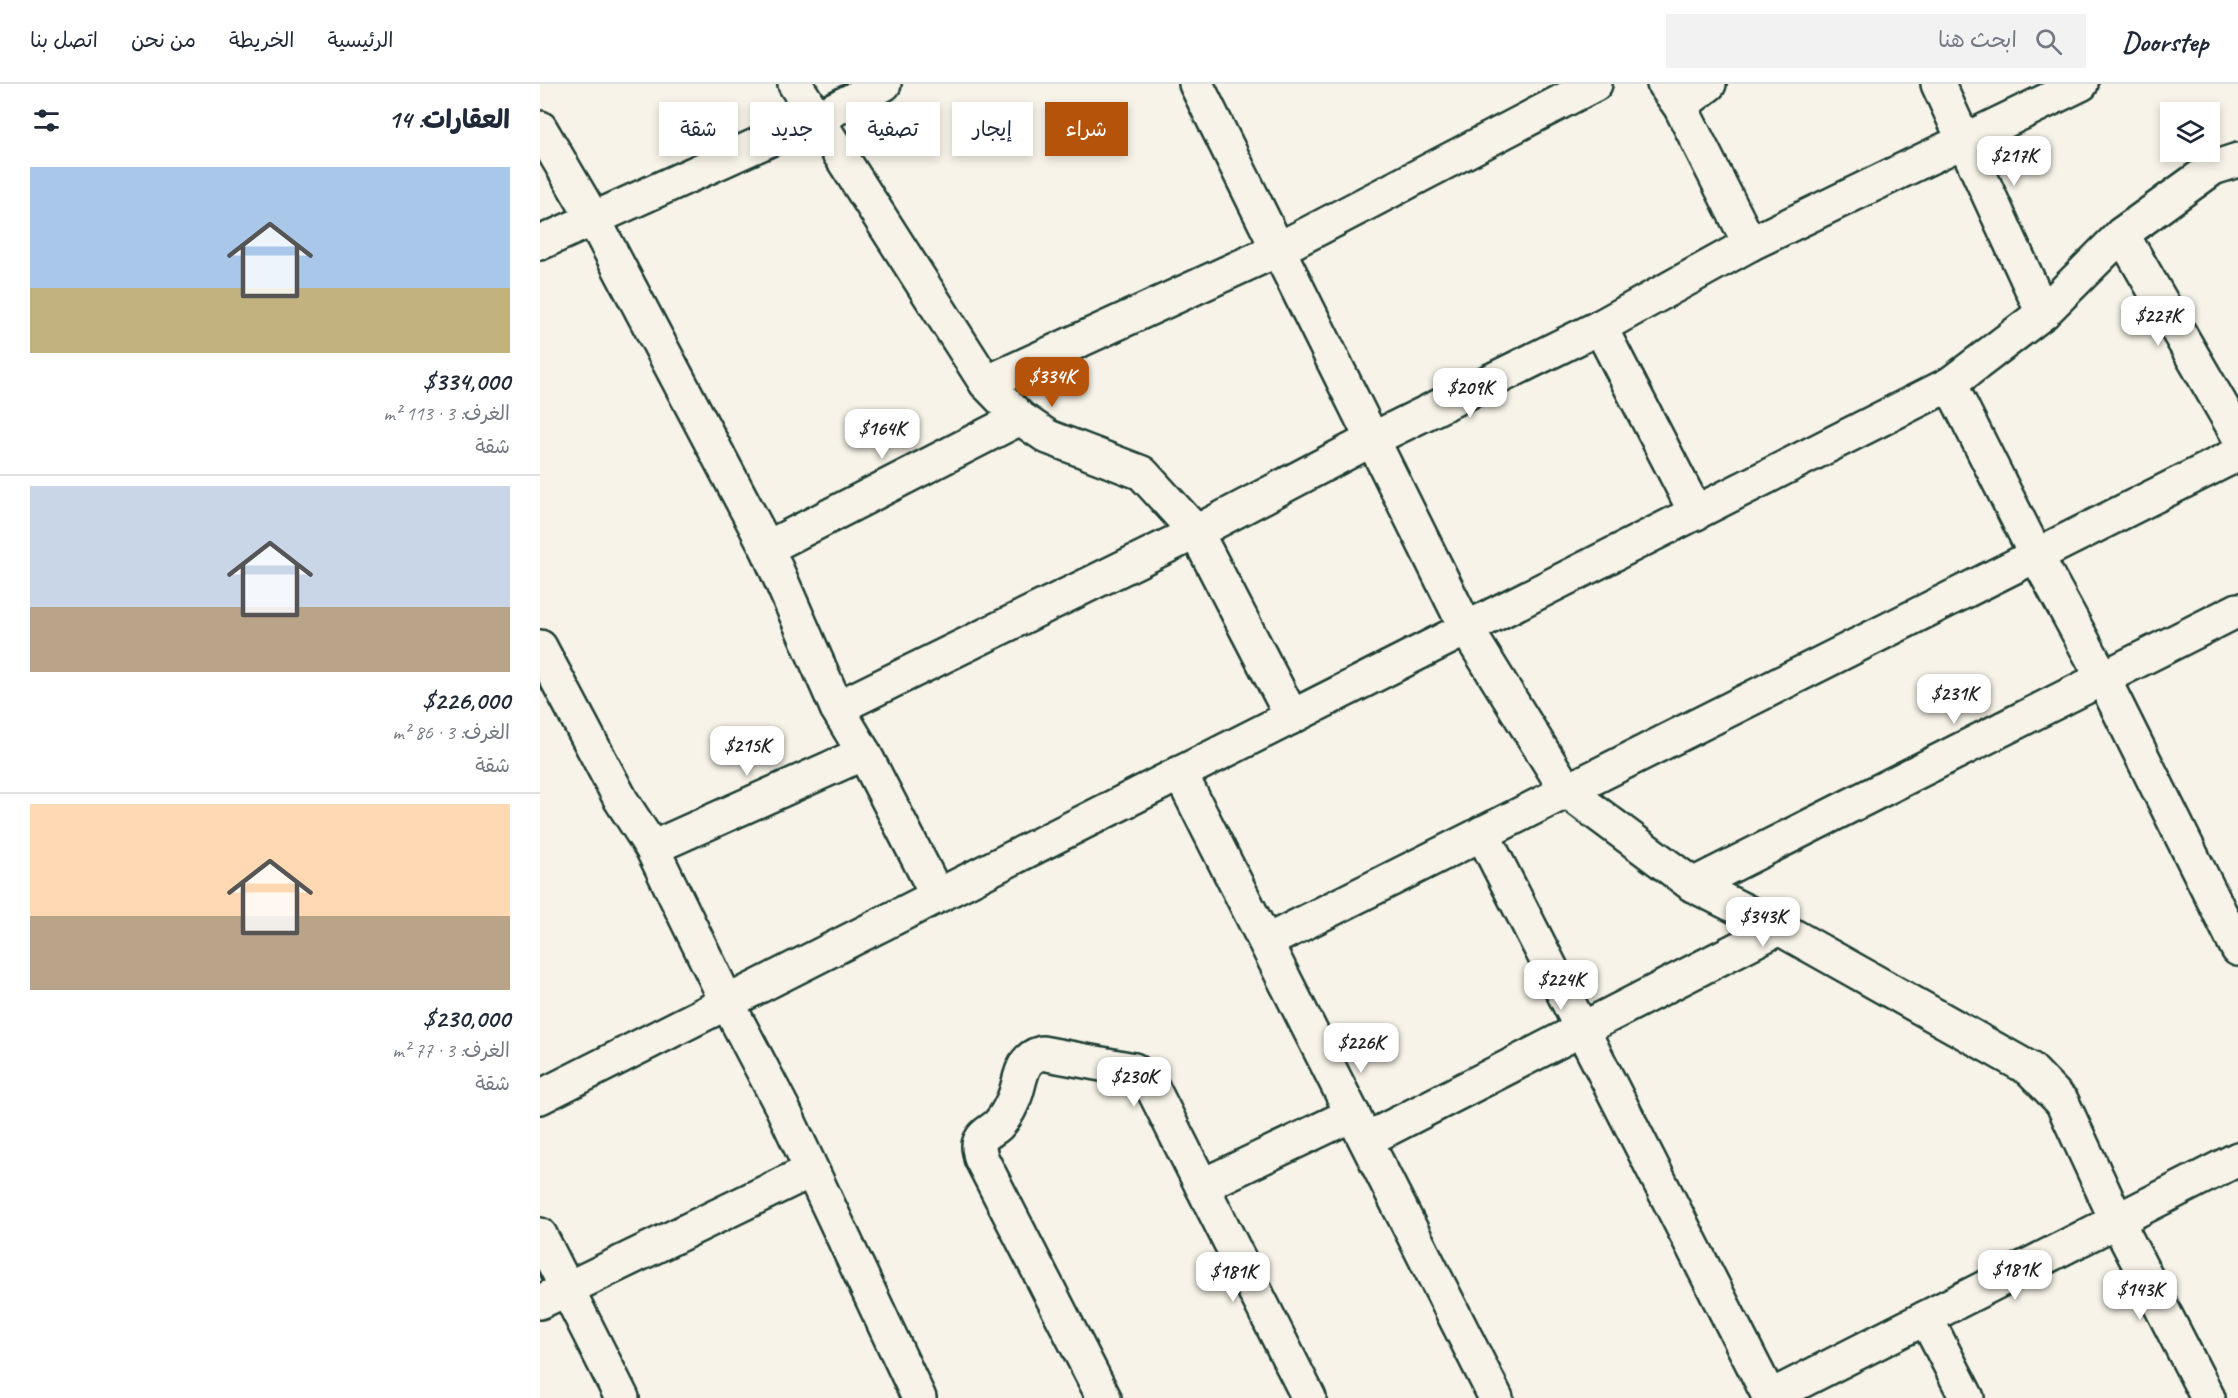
<!DOCTYPE html>
<html lang="ar">
<meta charset="utf-8">
<style>
:root{--surface:#fff;--page:#f2f2f3;--text:#1f2937;--muted:#747a83;--line:#e0e1e3;--accent:#b45309}
body{margin:0;font-family:Caveat,"Playpen Sans Arabic",sans-serif;background:var(--page);color:var(--text);direction:rtl;height:100vh;display:flex;flex-direction:column;font-size:22px;white-space:nowrap}
*{box-sizing:border-box;margin:0}
p{font-size:20px;color:var(--muted)}
.icon{flex:none;width:33px;height:33px;fill:none;stroke:currentColor;stroke-width:2;stroke-linecap:round;stroke-linejoin:round}
.map{position:relative;flex:1;overflow:hidden;direction:ltr}
.panel{display:flex;flex-direction:column;background:var(--surface);width:540px}
.panel>*{flex:none}
.top-card{position:absolute;left:18px;top:18px;width:570px;height:54px;direction:rtl;display:flex;gap:12px}
.buttons{position:absolute;left:1620px;top:18px;display:grid;gap:12px}
.buttons a{display:grid;place-items:center;width:60px;height:60px;border-radius:0px;background:var(--surface);box-shadow:0 3px 9px #0003;font-size:30px}
.price{position:absolute;translate:-50% -51px;padding:0 14px;border-radius:12px;background:#fff;color:#222;font-size:20px;line-height:39px;filter:drop-shadow(0 2px 3px #0008)}
.price::after{content:'';position:absolute;left:50%;top:36px;width:18px;height:14px;margin-left:-9px;background:inherit;clip-path:polygon(0 0,100% 0,50% 100%)}
.price.current{background:var(--accent);color:#fff}
ul{padding:0;list-style:none}
li{display:grid;align-content:center;gap:12px;height:318px;padding:0 30px}
li+li{border-top:2px solid var(--line)}
li span{display:grid;place-items:center;height:186px;border-radius:0px;color:#555}
li>.icon{margin-inline-start:auto}
span .icon{width:108px;height:108px;fill:#fffc;stroke-width:1}
li b{font-size:26px}
h2{display:flex;justify-content:space-between;align-items:center;height:72px;padding:0 30px;font-size:26px}
.chip{padding:0 21px;border-radius:0px;background:var(--surface);box-shadow:0 3px 9px #0003;font-size:21px;line-height:54px}
.chip.current{background:var(--accent);color:#fff}
header{display:flex;align-items:center;gap:36px;box-sizing:border-box;height:84px;padding:0 30px;background:var(--surface);border-bottom:2px solid var(--line)}
header strong{font-size:28px}
nav{display:flex;gap:33px;margin-inline-start:auto;font-size:21px}
.search{width:420px;height:54px;background:var(--page);display:flex;align-items:center;gap:15px;box-sizing:border-box;padding:0 21px;border-radius:0px;color:var(--muted);font-size:22px}
main{display:flex;flex:1;min-height:0}
.map>svg:first-child{display:block}
.lines{fill:none;stroke-linecap:round;stroke-linejoin:round}
.street-casing{stroke:#1f3d34;stroke-width:38}
.secondary-casing{stroke:#1f3d34;stroke-width:38}
.street{stroke:#f7f3e8;stroke-width:33}
.secondary{stroke:#f7f3e8;stroke-width:33}
</style>
<header>
<strong>Doorstep</strong>
<div class="search"><svg class="icon" aria-label="search" viewBox="0 0 24 24"><circle cx="10" cy="10" r="6"/><path d="M15 15l6 6"/></svg>ابحث هنا</div>
<nav><a>الرئيسية</a><a>الخريطة</a><a>من نحن</a><a>اتصل بنا</a></nav>
</header>
<main>
<div class="map">
<svg width="1698" height="1314" viewBox="0 0 1698 1314">
<rect width="100%" height="100%" fill="#f7f3e8"/>
<filter id="ink" filterUnits="userSpaceOnUse"><feTurbulence type="fractalNoise" baseFrequency=".0167" numOctaves="2"/><feDisplacementMap in="SourceGraphic" scale="12" xChannelSelector="R" yChannelSelector="G"/><feConvolveMatrix kernelMatrix="1 2 1 2 8 2 1 2 1" color-interpolation-filters="sRGB"/></filter>
<g filter="url(#ink)">
<g class="lines">
<g class="street-casing">
<g id="street">
<polyline points="255,0 446,299 480,334 508,353 602,389 656,448 752,633"/>
<polyline points="656,0 926,544 1027,707 1153,801 1239,844 1490,985 1522,1018 1577,1137 1668,1314"/>
<polyline points="1124,0 1140,22 1210,160"/>
<polyline points="1398,0 1503,229"/>
<polyline points="1140,22 1169,0"/>
<polyline points="0,44 54,136 227,464 297,624 324,669 397,811"/>
<polyline points="1582,150 1698,351"/>
<polyline points="0,159 277,34 344,0"/>
<polyline points="1060,243 1156,429"/>
<polyline points="446,299 737,166 1055,0"/>
<polyline points="1410,300 1496,471 1563,594 1698,865"/>
<polyline points="227,464 480,334"/>
<polyline points="297,624 656,448 833,355 1060,243 1210,160 1541,0"/>
<polyline points="640,689 956,1314"/>
<polyline points="942,749 1230,1314"/>
<polyline points="112,764 324,669"/>
<polyline points="1153,801 1698,526"/>
<polyline points="726,858 1698,370"/>
<polyline points="826,1056 1239,844"/>
<polyline points="662,1102 813,1030"/>
<polyline points="0,1151 82,1314"/>
<polyline points="0,1218 270,1087"/>
<polyline points="1386,1234 1427,1314"/>
<polyline points="1230,1313 1698,1075"/>
<path d="M564,1314L441,1074C440,1067 437,1062 441,1056C444,1049 453,1046 458,1041C465,1034 469,1026 473,1017C482,998 478,975 502,969L594,986L610,999L769,1314"/>
</g>
</g>
<g class="secondary-casing">
<g id="secondary">
<polyline points="0,563 81,716 112,764 188,920 242,1023 379,1314"/>
<polyline points="0,1013 1410,300 1503,229 1582,150 1673,84 1698,76"/>
</g>
</g>
<use href="#street" class="street"/>
<use href="#secondary" class="secondary"/>
</g>
</g>
</svg>
<div class="buttons">
<a><svg class="icon" aria-label="layers" viewBox="0 0 24 24"><path d="M12 4l9 5-9 5-9-5zM3 14l9 5 9-5"/></svg></a>
</div>
<b class="price" style="left:1474px;top:103px">$217K</b>
<b class="price" style="left:1618px;top:263px">$227K</b>
<b class="price current" style="left:512px;top:324px">$334K</b>
<b class="price" style="left:930px;top:335px">$209K</b>
<b class="price" style="left:342px;top:376px">$164K</b>
<b class="price" style="left:1414px;top:641px">$231K</b>
<b class="price" style="left:207px;top:693px">$215K</b>
<b class="price" style="left:1223px;top:864px">$343K</b>
<b class="price" style="left:1021px;top:927px">$224K</b>
<b class="price" style="left:821px;top:990px">$226K</b>
<b class="price" style="left:594px;top:1024px">$230K</b>
<b class="price" style="left:1475px;top:1217px">$181K</b>
<b class="price" style="left:693px;top:1219px">$181K</b>
<b class="price" style="left:1600px;top:1237px">$143K</b>
<div class="top-card">
<a class="chip current">شراء</a>
<a class="chip">إيجار</a>
<a class="chip">تصفية</a>
<a class="chip">جديد</a>
<a class="chip">شقة</a>
</div>
</div>
<section class="panel">
<h2>العقارات: 14<svg class="icon" aria-label="filters" viewBox="0 0 24 24"><path d="M4 7h16M4 17h16"/><circle cx="9" cy="7" r="2"/><circle cx="15" cy="17" r="2"/></svg></h2>
<ul>
<li><span style="background:linear-gradient(#a9c7e8 65%,#c2b280 0)"><svg class="icon" aria-label="home" viewBox="0 0 24 24"><path d="M3 11l9-7 9 7M6 9v11h12V9"/></svg></span><div><b>$334,000</b><p>الغرف: 3 · 113 m²</p><p>شقة</p></div></li>
<li><span style="background:linear-gradient(#c9d6e8 65%,#b9a48a 0)"><svg class="icon" aria-label="home" viewBox="0 0 24 24"><path d="M3 11l9-7 9 7M6 9v11h12V9"/></svg></span><div><b>$226,000</b><p>الغرف: 3 · 86 m²</p><p>شقة</p></div></li>
<li><span style="background:linear-gradient(#ffd9b3 60%,#b9a48a 0)"><svg class="icon" aria-label="home" viewBox="0 0 24 24"><path d="M3 11l9-7 9 7M6 9v11h12V9"/></svg></span><div><b>$230,000</b><p>الغرف: 3 · 77 m²</p><p>شقة</p></div></li>
</ul>
</section>
</main>
